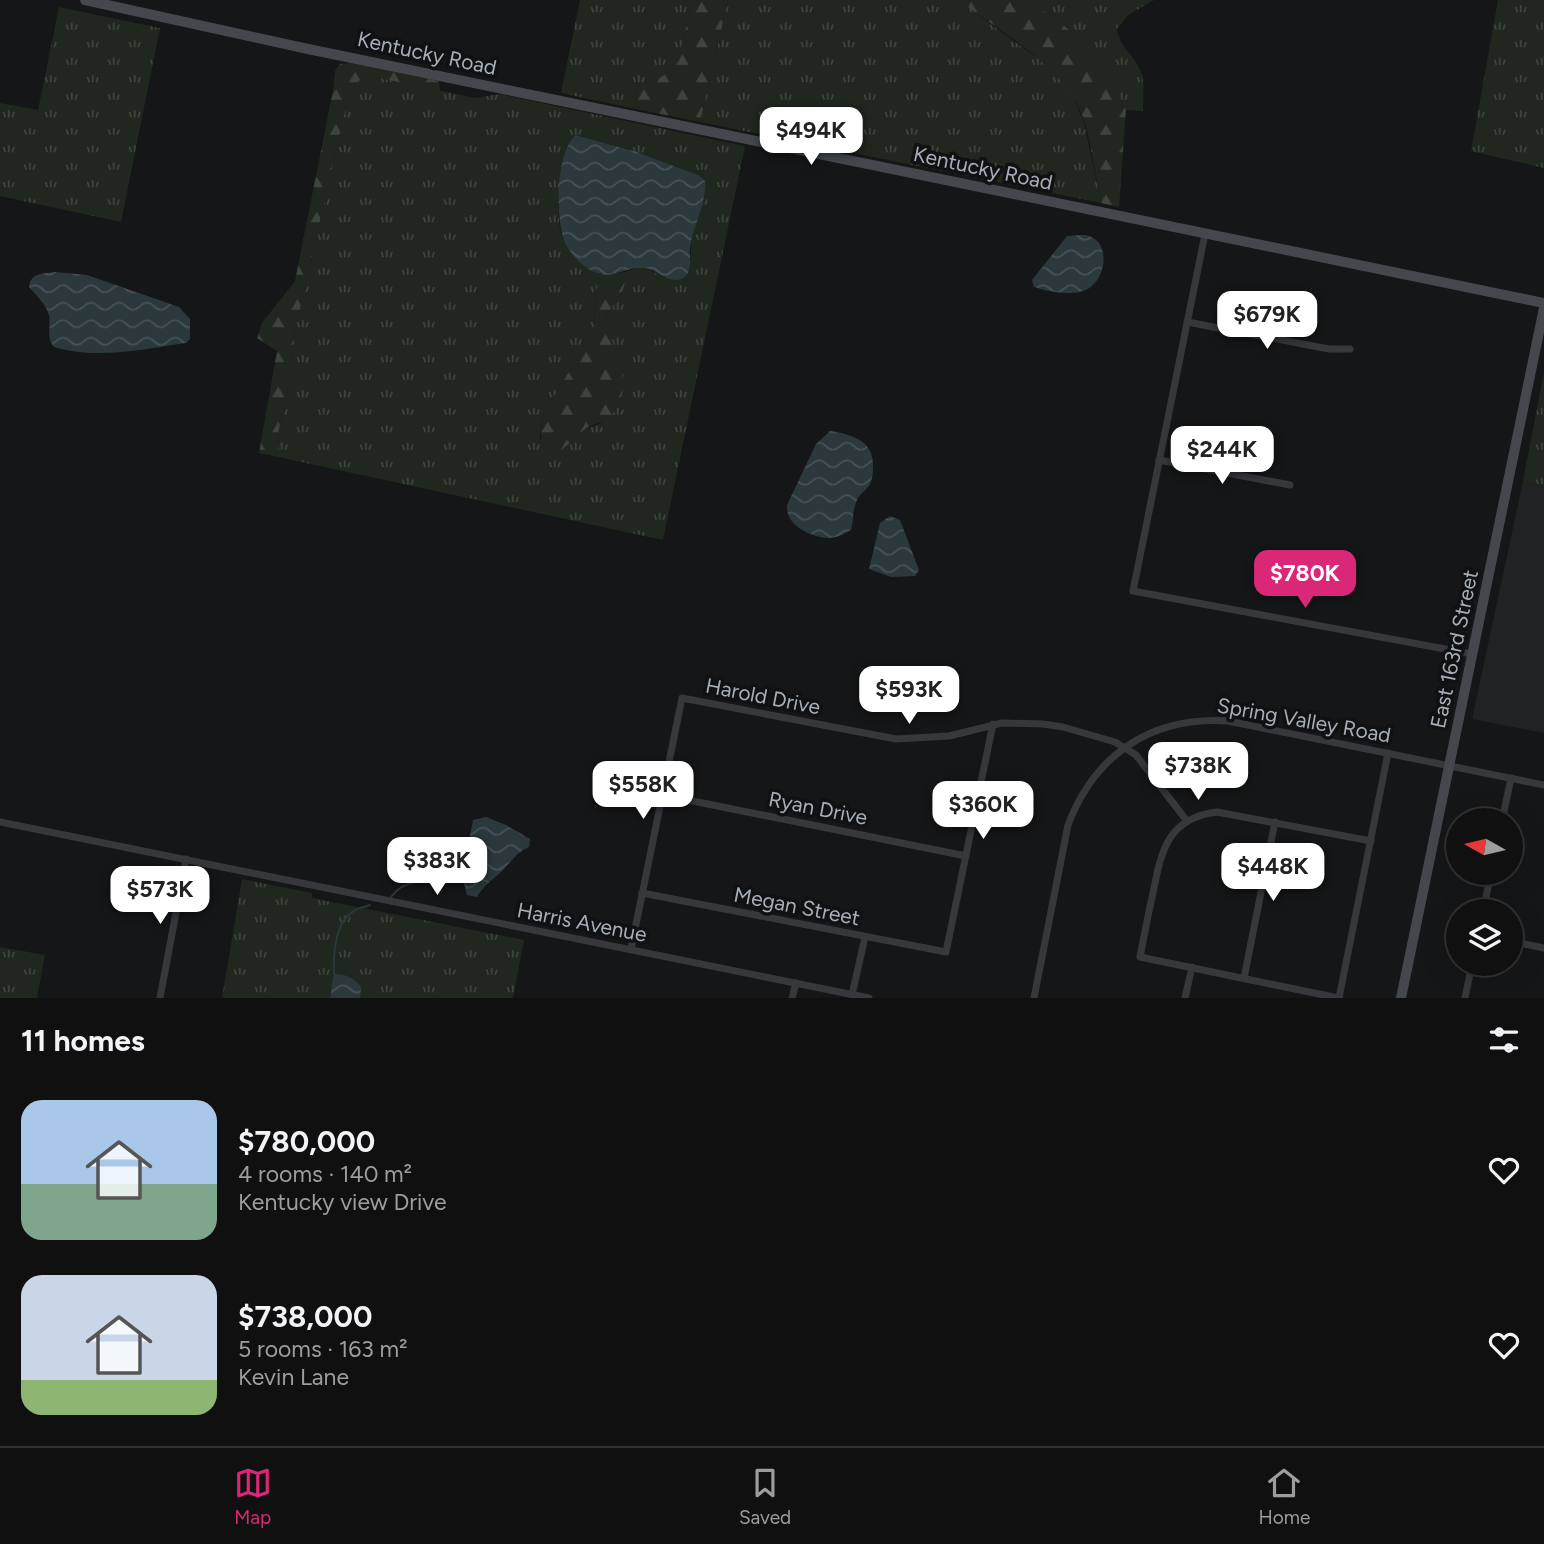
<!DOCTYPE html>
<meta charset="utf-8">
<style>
:root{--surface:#101011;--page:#19191a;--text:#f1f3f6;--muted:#9c9d9f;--line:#303031;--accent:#db2777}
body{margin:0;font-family:Figtree,sans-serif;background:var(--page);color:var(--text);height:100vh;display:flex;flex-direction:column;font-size:26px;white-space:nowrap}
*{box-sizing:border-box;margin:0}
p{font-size:23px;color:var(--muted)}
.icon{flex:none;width:38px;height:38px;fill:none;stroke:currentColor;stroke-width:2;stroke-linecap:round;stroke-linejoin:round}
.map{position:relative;height:998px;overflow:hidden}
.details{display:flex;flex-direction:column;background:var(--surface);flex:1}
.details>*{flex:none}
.needle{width:46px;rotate:278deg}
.buttons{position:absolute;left:1446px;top:808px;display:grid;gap:14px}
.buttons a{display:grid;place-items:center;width:77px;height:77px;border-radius:50%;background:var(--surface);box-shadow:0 7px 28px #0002,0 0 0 2px var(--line);font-size:35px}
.price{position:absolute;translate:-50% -60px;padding:0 16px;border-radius:14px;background:#fff;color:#222;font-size:23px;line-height:46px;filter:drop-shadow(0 2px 4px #0008)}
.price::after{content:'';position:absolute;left:50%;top:42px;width:21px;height:16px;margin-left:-10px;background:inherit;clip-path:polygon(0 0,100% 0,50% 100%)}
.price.active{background:var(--accent);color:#fff}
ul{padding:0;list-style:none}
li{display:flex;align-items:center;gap:21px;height:175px;padding:0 21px}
li span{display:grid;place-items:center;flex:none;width:196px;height:140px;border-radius:21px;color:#555}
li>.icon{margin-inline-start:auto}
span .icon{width:84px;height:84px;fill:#fffc;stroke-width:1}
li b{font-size:30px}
h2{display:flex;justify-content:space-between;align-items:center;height:84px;padding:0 21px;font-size:30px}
.tab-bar{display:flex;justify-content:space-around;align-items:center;height:98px;border-top:2px solid var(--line);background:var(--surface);font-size:19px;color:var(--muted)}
.tab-bar a{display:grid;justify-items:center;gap:4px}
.tab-bar .active{color:var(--accent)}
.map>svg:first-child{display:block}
.built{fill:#212224}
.grass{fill:url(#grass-tufts);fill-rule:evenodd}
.forest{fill:url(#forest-firs)}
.water{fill:url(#water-waves)}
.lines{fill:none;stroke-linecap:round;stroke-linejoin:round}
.stream{stroke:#2b383c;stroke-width:2}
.street{stroke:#36383c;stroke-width:7}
.secondary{stroke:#44484c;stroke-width:10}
.labels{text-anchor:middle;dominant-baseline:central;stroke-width:7;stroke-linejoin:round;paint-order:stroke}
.street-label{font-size:21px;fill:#a6afb8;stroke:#101112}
</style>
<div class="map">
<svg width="1544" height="998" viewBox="0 0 1544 998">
<defs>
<pattern id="grass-tufts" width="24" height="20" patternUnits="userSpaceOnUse" patternTransform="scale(1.75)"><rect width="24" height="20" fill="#1f271f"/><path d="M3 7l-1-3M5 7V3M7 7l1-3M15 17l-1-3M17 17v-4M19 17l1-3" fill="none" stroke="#3d443d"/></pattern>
<pattern id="forest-firs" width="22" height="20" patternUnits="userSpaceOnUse" patternTransform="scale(1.75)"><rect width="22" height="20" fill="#1f271f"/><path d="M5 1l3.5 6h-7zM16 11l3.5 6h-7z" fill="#3d443d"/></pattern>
<pattern id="water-waves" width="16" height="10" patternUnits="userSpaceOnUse" patternTransform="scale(1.75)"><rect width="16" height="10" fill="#2b383c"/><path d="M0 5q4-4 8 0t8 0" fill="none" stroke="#475256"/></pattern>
</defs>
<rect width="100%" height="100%" fill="#151617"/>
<polygon class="built" points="1523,481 1544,485 1544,733 1472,719"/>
<g class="grass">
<path d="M580,0H692C688,16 682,53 674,65C657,91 632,68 636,109L561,93Z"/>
<polygon points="728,0 958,0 1040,60 1060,78 1072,95 1084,122 1101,203 700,122"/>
<path d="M1027,0H1154L1128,15L1117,29C1118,46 1135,55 1141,72C1145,83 1143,99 1143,111L1126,110L1109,80L1090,64L1069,30L1055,17L1036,8Z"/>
<polygon points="1498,0 1544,0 1544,168 1471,151"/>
<polygon points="59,7 160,28 121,222 0,196 0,103 38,110"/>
<path d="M366,75L475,98L499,94L745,146L663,540L278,457L277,438L288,390L296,326L348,98L358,82ZM577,135L637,152L698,175V218L692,232L690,269L670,279L641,267L625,272C626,292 607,306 605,325C620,361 638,394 599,424C592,429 552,436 540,439L541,424L545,412L590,336L594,326L596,291L602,274L598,273C590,265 568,249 563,239C554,219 558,149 577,135Z"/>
<polygon points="1544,372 1544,485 1523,481"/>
<polygon points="242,879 312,893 312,898 524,940 513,998 222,998"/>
<polygon points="0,947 45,955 37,998 0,998"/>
</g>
<g class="forest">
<path d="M692,0H728L700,122L636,109C632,68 657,91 674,65C682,53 688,16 692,0Z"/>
<path d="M958,0H1027L1036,8L1055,17L1069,30L1090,64L1109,80L1126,110L1119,207L1101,203C1095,177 1092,148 1085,123C1068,68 1002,33 958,0Z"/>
<polygon points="353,63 439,81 440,91 366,75 358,82 348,98 296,326 288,390 277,438 278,457 259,453 277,351 257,338 262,323 295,281 333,90 335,71 340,64"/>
<path d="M625,272C627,300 607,304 605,324C616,351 635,387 613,413C605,423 593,423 585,429C573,439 566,449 551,456L546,454C540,438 539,428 545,412L590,336L594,326L596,291L602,274Z"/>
</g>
<g class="water">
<path d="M576,135L637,152L698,175L705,181C707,204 692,227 690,249C689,256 692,264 689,270C688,275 683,279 678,280C665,281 655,268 643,268C623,267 612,281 590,270C580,264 570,253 565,243C555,220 555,152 576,135Z"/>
<path d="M1067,236C1074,236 1083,234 1089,236C1110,243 1106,275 1092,286C1079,298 1049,292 1034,287L1032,280Z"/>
<path d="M55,272L87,275L179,307L190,319V339L186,343C144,349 97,360 54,347C46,338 51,326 49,315C46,304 36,295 29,287C31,272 43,274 55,272Z"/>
<path d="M830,431C850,434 873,440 873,464C873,472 873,479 869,486C866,490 861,493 858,498C852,508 854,519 851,530C844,534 837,538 829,538C810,537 785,525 787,505L816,444Z"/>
<polygon points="890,516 900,520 919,570 915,576 891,577 869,569 880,523"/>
<path d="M486,817L506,825L530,839L529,847C515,853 511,863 500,873C489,883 486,883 477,897L467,895L462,876L473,820Z"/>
<path d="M334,974C346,974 354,978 361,987L360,998H330Z"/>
</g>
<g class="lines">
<g class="stream">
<path d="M391,897C408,874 438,881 464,882"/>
<path d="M334,974C333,955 335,921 354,911C358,908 365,907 370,905"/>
</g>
<g class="street">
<polyline points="1205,234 1133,591 1472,654"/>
<polyline points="1187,322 1329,349 1350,349"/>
<polyline points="1159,460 1290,485"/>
<polyline points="663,795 966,856"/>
<polyline points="1502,821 1511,778"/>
<polyline points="0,822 869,998"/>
<polyline points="642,893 946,952 993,724"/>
<polyline points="1483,912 1491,873"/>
<polyline points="1510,941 1544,948"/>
<polyline points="631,949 682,698 896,739 949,736 1002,723 1043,724 1063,727 1115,742 1136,755 1187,821"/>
<polyline points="1244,978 1275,822"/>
<polyline points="852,995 865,937"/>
<polyline points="160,998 186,859"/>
<polyline points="792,998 796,983"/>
<path d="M1034,998L1068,825C1095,754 1152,716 1228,721L1544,785"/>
<polyline points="1185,998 1192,967"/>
<path d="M1338,998L1140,957C1144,936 1148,915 1153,893C1161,852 1167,818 1217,812L1371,841"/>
<polyline points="1339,998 1388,753"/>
<polyline points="1465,998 1472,964"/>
</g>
<g class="secondary">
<polyline points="85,0 308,49 1544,303"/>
<polyline points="1401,998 1544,308"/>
</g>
</g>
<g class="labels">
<g class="street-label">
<text transform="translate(427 53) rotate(12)">Kentucky Road</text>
<text transform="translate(983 168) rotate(12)">Kentucky Road</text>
<text transform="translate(1454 649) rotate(-78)">East 163rd Street</text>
<text transform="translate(763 696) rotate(11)">Harold Drive</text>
<text transform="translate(1304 720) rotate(10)">Spring Valley Road</text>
<text transform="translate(818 808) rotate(11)">Ryan Drive</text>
<text transform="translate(797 906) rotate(11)">Megan Street</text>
<text transform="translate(582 922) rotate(11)">Harris Avenue</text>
</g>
</g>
</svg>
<div class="buttons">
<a><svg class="needle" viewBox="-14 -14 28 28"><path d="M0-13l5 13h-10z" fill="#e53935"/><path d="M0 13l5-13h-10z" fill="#9c9d9f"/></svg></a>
<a><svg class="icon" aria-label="layers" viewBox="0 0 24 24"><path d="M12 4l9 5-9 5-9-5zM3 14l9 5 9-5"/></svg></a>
</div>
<b class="price" style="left:811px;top:167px">$494K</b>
<b class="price" style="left:1267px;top:351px">$679K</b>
<b class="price" style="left:1222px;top:486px">$244K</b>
<b class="price active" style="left:1305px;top:610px">$780K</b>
<b class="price" style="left:909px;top:726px">$593K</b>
<b class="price" style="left:1198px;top:802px">$738K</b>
<b class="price" style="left:643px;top:821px">$558K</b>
<b class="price" style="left:983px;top:841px">$360K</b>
<b class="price" style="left:437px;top:897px">$383K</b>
<b class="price" style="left:1273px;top:903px">$448K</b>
<b class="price" style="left:160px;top:926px">$573K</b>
</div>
<section class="details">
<h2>11 homes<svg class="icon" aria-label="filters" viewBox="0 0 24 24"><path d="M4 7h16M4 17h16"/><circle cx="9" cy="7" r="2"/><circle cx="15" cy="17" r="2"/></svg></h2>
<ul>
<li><span style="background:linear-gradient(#a9c7e8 60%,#7fa58c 0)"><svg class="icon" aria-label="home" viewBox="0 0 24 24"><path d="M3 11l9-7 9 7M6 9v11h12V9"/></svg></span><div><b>$780,000</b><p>4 rooms · 140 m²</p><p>Kentucky view Drive</p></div><svg class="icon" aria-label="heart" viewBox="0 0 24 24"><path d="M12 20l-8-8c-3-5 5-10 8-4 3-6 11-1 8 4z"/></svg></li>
<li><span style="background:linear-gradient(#c9d6e8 75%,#8fb573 0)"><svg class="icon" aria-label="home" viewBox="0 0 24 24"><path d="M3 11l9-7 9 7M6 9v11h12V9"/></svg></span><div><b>$738,000</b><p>5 rooms · 163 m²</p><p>Kevin Lane</p></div><svg class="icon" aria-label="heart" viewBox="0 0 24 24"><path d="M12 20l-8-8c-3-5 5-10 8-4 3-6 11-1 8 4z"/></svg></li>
</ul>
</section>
<nav class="tab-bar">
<a class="active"><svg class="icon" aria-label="map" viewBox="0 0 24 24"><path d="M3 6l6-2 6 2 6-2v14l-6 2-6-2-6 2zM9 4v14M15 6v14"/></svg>Map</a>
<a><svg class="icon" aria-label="saved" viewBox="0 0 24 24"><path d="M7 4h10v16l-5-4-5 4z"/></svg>Saved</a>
<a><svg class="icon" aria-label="home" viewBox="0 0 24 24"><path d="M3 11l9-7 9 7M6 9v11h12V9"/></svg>Home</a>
</nav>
